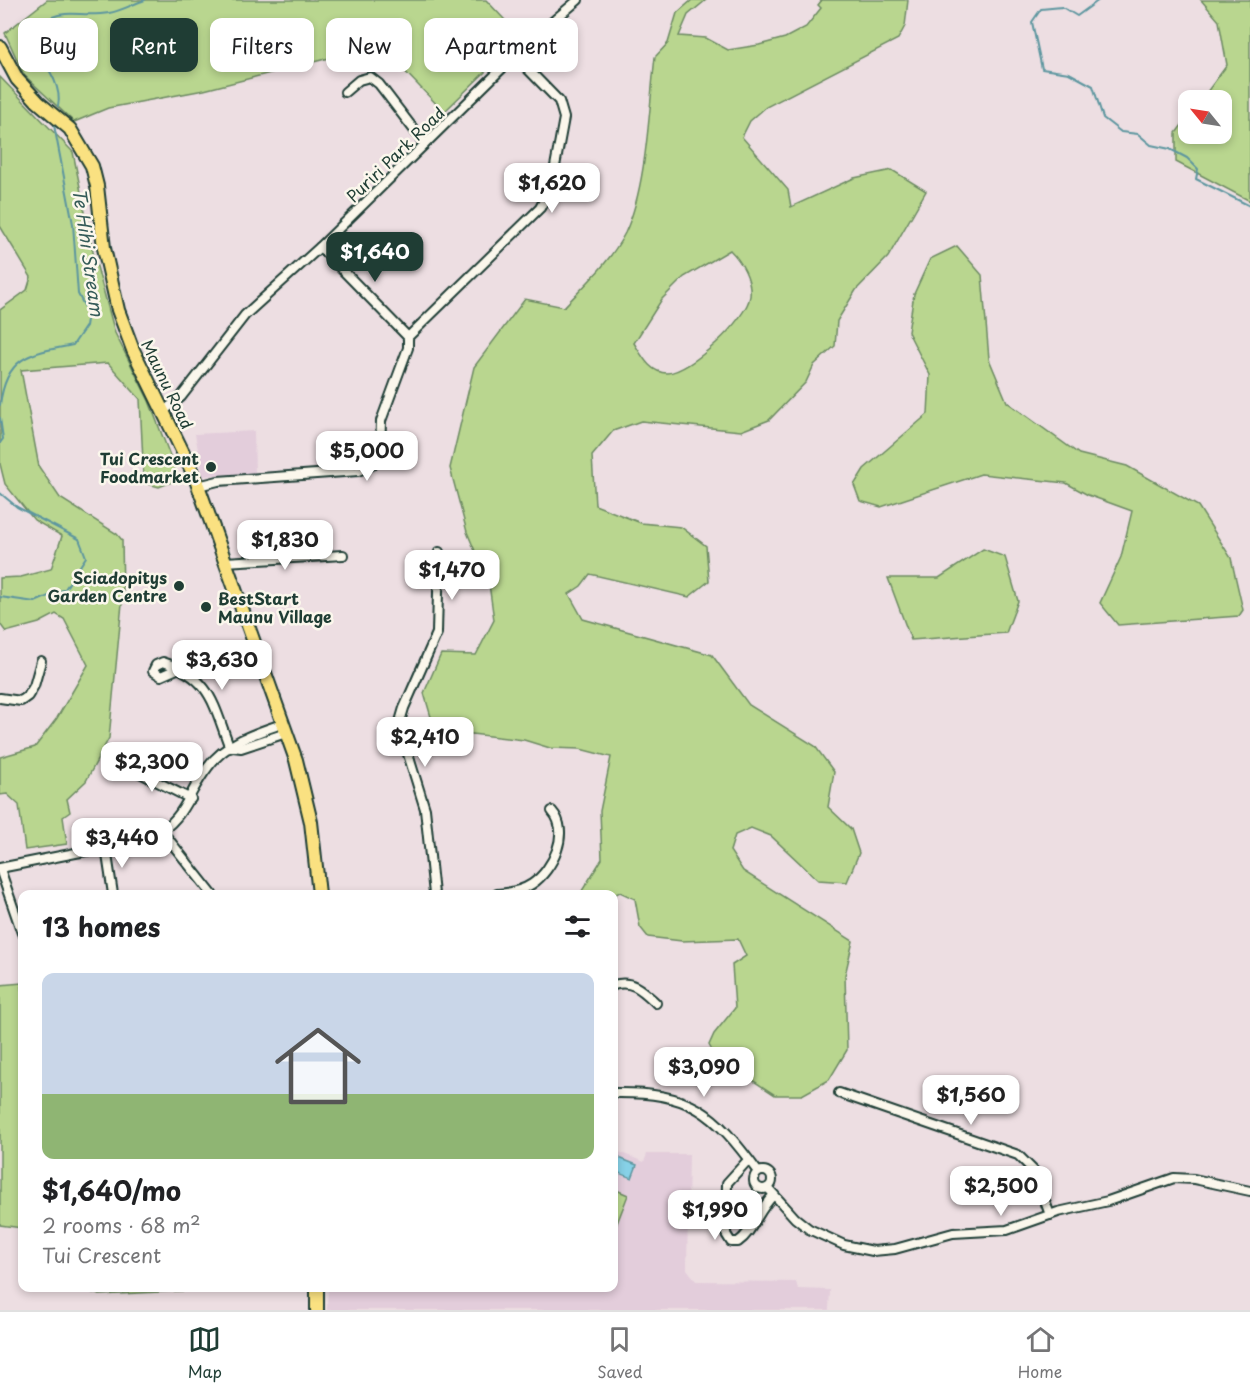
<!DOCTYPE html>
<meta charset="utf-8">
<style>
:root{--surface:#fff;--page:#f6f6f6;--text:#202124;--muted:#757577;--line:#e0e0e0;--accent:#1f3d34}
body{margin:0;font-family:"Playpen Sans",sans-serif;background:var(--page);color:var(--text);height:100vh;display:flex;flex-direction:column;font-size:22px;white-space:nowrap}
*{box-sizing:border-box;margin:0}
p{font-size:20px;color:var(--muted)}
.icon{flex:none;width:33px;height:33px;fill:none;stroke:currentColor;stroke-width:2;stroke-linecap:round;stroke-linejoin:round}
.map{position:relative;flex:1;overflow:hidden}
.details{position:absolute;left:18px;top:890px;width:600px;height:402px;display:flex;flex-direction:column;background:var(--surface);border-radius:12px;box-shadow:0 3px 9px #0003}
.details>*{flex:none}
.hud{position:absolute;left:18px;top:18px;width:600px;height:54px;display:flex;gap:12px}
.needle{width:39px;rotate:300deg}
.tools{position:absolute;left:1178px;top:90px;display:grid;gap:12px}
.tools a{display:grid;place-items:center;width:54px;height:54px;border-radius:12px;background:var(--surface);box-shadow:0 3px 9px #0003;font-size:30px}
.price{position:absolute;translate:-50% -51px;padding:0 14px;border-radius:12px;background:#fff;color:#222;font-size:20px;line-height:39px;filter:drop-shadow(0 2px 3px #0008)}
.price::after{content:'';position:absolute;left:50%;top:36px;width:18px;height:14px;margin-left:-9px;background:inherit;clip-path:polygon(0 0,100% 0,50% 100%)}
.price.on{background:var(--accent);color:#fff}
ul{padding:0;list-style:none}
li{display:grid;align-content:center;gap:12px;height:318px;padding:0 24px}
li span{display:grid;place-items:center;height:186px;border-radius:12px;color:#555}
li>.icon{margin-inline-start:auto}
span .icon{width:108px;height:108px;fill:#fffc;stroke-width:1}
li b{font-size:26px}
h2{display:flex;justify-content:space-between;align-items:center;height:72px;padding:0 24px;font-size:26px}
.pill{padding:0 21px;border-radius:12px;background:var(--surface);box-shadow:0 3px 9px #0003;font-size:21px;line-height:54px}
.pill.on{background:var(--accent);color:#fff}
.dock{display:flex;justify-content:space-around;align-items:center;height:84px;border-top:2px solid var(--line);background:var(--surface);font-size:16px;color:var(--muted)}
.dock a{display:grid;justify-items:center;gap:3px}
.dock .on{color:var(--accent)}
.map>svg:first-child{display:block}
.built{fill:#e3cddb}
.green{fill:#b9d68f;stroke:#6c8a62;stroke-width:1.5;fill-rule:evenodd}
.water{fill:#87d1e7;stroke:#5d969f;stroke-width:1.5}
.lines{fill:none;stroke-linecap:round;stroke-linejoin:round}
.stream{stroke:#5d969f;stroke-width:2}
.minor-casing{stroke:#1f3d34;stroke-width:12}
.primary-casing{stroke:#1f3d34;stroke-width:16}
.minor{stroke:#fbf7ec;stroke-width:8}
.primary{stroke:#fae181;stroke-width:12}
.poi-dot{fill:#1f3d34;stroke:#fbf7ec;stroke-width:2}
.labels{text-anchor:middle;dominant-baseline:central;stroke-width:5;stroke-linejoin:round;paint-order:stroke}
.street-label{font-size:16px;fill:#1f3d34;stroke:#fbf7ec}
.poi-label{font-size:16px;font-weight:bold;fill:#1f3d34;stroke:#fbf7ec;text-anchor:end}
.water-label{font-size:18px;font-style:italic;fill:#345b58;stroke:#fbf7ec}
</style>
<div class="map">
<svg width="1250" height="1310" viewBox="0 0 1250 1310">
<rect width="100%" height="100%" fill="#eddee2"/>
<filter id="ink" filterUnits="userSpaceOnUse"><feTurbulence type="fractalNoise" baseFrequency=".0167" numOctaves="2"/><feDisplacementMap in="SourceGraphic" scale="12" xChannelSelector="R" yChannelSelector="G"/><feConvolveMatrix kernelMatrix="1 2 1 2 8 2 1 2 1" color-interpolation-filters="sRGB"/></filter>
<g filter="url(#ink)">
<g class="built">
<polygon points="254,431 255,473 203,476 195,434"/>
<polygon points="614,1150 644,1162 647,1154 689,1154 687,1269 696,1281 796,1282 798,1289 830,1290 829,1310 327,1310 328,1287 614,1287"/>
</g>
<g class="green">
<polygon points="47,0 486,0 521,37 444,112 367,32 337,56 204,90 108,108 74,122 24,75 5,33"/>
<path d="M692,0H706L688,15L679,36L706,38L728,50L759,45L785,38L806,27L821,8L818,5L822,0H908L905,26L898,39L766,107L750,121L742,137L788,190L791,207L854,178L892,170L926,191L888,257L856,290L837,321L835,346L814,365L806,382L769,420L741,431L641,421L613,431L592,456L595,505L641,523L681,527L706,546L709,581L689,597L590,574L581,586L569,594L583,619L712,655L749,705L815,746L834,772L828,807L851,829L859,853L847,882L818,880L771,836L751,828L735,835L730,851L743,871L853,941L845,975L847,1050L829,1080L802,1095H775L743,1074L720,1065L709,1045L714,1034L735,1008L732,965L746,956L738,939L682,941L648,937L640,927L635,899L620,892L614,895L580,894L602,859L600,811L611,757L580,749L550,748L524,740L463,733L431,717L424,693L441,654L476,655L494,620L489,584L467,532L450,468L474,367L525,299L564,307C586,284 610,262 625,233C647,187 649,108 655,57L668,43L677,13ZM730,250C741,261 752,279 750,296C747,319 691,372 667,373C650,373 642,356 634,343L662,299L684,277Z"/>
<polygon points="1201,0 1250,0 1250,201 1176,162 1176,133 1188,117 1188,134 1221,134 1221,100 1201,100 1227,65 1219,21"/>
<polygon points="0,77 73,152 93,252 115,333 149,401 179,479 159,487 144,483 140,399 108,363 21,370 39,467 60,498 117,534 122,540 123,593 109,738 86,781 67,799 70,812 63,817 67,844 25,850 19,805 7,794 0,795 0,757 35,747 57,718 88,665 64,619 56,614 39,623 6,632 0,624 0,578 21,577 51,569 62,536 34,520 5,484 0,464 0,310 27,290 31,277 0,226"/>
<polygon points="957,246 982,275 989,359 1007,402 1079,454 1127,466 1198,506 1231,558 1243,610 1239,616 1118,625 1100,603 1121,557 1132,511 1088,495 1066,483 981,474 881,507 860,501 854,485 864,469 928,414 930,375 908,332 914,294 930,259"/>
<polygon points="983,549 1005,557 1018,601 1006,633 911,640 888,578 939,578"/>
<polygon points="22,983 22,1228 0,1225 0,985"/>
<polygon points="614,1189 628,1195 614,1231"/>
<polygon points="87,1287 261,1287 99,1295 90,1292"/>
</g>
<polygon class="water" points="614,1156 637,1165 632,1178 614,1171"/>
<g class="lines">
<g class="stream">
<polyline points="1099,0 1077,16 1062,7 1041,9 1032,22 1042,69 1069,73 1093,86 1103,118 1121,132 1138,134 1151,145 1170,149 1187,158 1198,169 1196,179 1250,206"/>
<path d="M58,106C63,85 43,61 33,44C47,0 73,19 109,13C121,11 133,4 145,0"/>
<path d="M0,405C6,356 30,353 73,345L86,326L88,313L78,294L73,224L54,125"/>
<polyline points="0,418 3,439 0,443"/>
<polyline points="0,493 17,507 79,539 86,557 65,589 35,602 0,597"/>
</g>
<g class="minor-casing">
<g id="minor">
<polyline points="345,92 359,80 370,77 379,84 425,144"/>
<polyline points="408,337 540,208 551,188 564,118 559,101 515,56"/>
<polyline points="164,411 181,397 245,315 320,247 531,40 578,0"/>
<polyline points="198,486 218,481 358,471 372,465 380,455 381,421 408,348 408,337 320,247"/>
<polyline points="225,562 343,555"/>
<path d="M177,669L161,676L153,671L156,665L163,662C212,678 213,704 230,748"/>
<polyline points="0,698 21,701 28,696 34,686 41,661"/>
<polyline points="233,747 241,748 286,733"/>
<polyline points="134,764 140,773 191,799"/>
<polyline points="162,831 212,894"/>
<polyline points="106,848 113,894"/>
<path d="M0,868L151,838C187,818 186,795 208,767C225,743 255,733 282,724"/>
<polyline points="0,869 22,933"/>
<polyline points="434,894 425,809 399,725 404,708 437,633 439,552"/>
<path d="M497,894C509,893 522,891 532,884C553,870 571,832 552,811"/>
<path d="M614,985C632,979 643,991 656,1003"/>
<path d="M614,1093C691,1092 713,1111 758,1172"/>
<polyline points="839,1093 1018,1155 1034,1171 1050,1215"/>
<path d="M748,1160L727,1183L726,1234L731,1242H738C754,1231 758,1209 774,1195"/>
<circle cx="763" cy="1180" r="9"/>
<polyline points="768,1188 795,1218 809,1229 844,1245 873,1251 895,1249 953,1233 1007,1230 1058,1212 1108,1201 1174,1178 1194,1179 1250,1191"/>
</g>
</g>
<g class="primary-casing">
<g id="primary">
<polyline points="0,47 17,79 38,102 70,129 92,166 97,186 104,248 118,310 133,350 195,477 296,760 311,822 319,894"/>
<polyline points="317,1310 317,1287"/>
</g>
</g>
<use href="#minor" class="minor"/>
<use href="#primary" class="primary"/>
</g>
</g>
<g class="poi-dot">
<circle cx="211" cy="467" r="6"/>
<circle cx="179" cy="586" r="6"/>
<circle cx="206" cy="607" r="6"/>
</g>
<g class="labels">
<g class="street-label">
<text transform="translate(395 154) rotate(-44)">Puriri Park Road</text>
<text transform="translate(168 384) rotate(64)">Maunu Road</text>
</g>
<g class="poi-label">
<text x="199" y="458">Tui Crescent<tspan x="199" dy="18">Foodmarket</tspan></text>
<text x="167" y="577">Sciadopitys<tspan x="167" dy="18">Garden Centre</tspan></text>
<text x="218" y="598" text-anchor="start">BestStart<tspan x="218" dy="18">Maunu Village</tspan></text>
</g>
<g class="water-label">
<text transform="translate(89 252) rotate(82)">Te Hihi Stream</text>
</g>
</g>
</svg>
<div class="tools">
<a><svg class="needle" viewBox="-14 -14 28 28"><path d="M0-13l5 13h-10z" fill="#e53935"/><path d="M0 13l5-13h-10z" fill="#757577"/></svg></a>
</div>
<b class="price" style="left:552px;top:214px">$1,620</b>
<b class="price on" style="left:375px;top:283px">$1,640</b>
<b class="price" style="left:367px;top:482px">$5,000</b>
<b class="price" style="left:285px;top:571px">$1,830</b>
<b class="price" style="left:452px;top:601px">$1,470</b>
<b class="price" style="left:222px;top:691px">$3,630</b>
<b class="price" style="left:425px;top:768px">$2,410</b>
<b class="price" style="left:152px;top:793px">$2,300</b>
<b class="price" style="left:122px;top:869px">$3,440</b>
<b class="price" style="left:704px;top:1098px">$3,090</b>
<b class="price" style="left:971px;top:1126px">$1,560</b>
<b class="price" style="left:1001px;top:1217px">$2,500</b>
<b class="price" style="left:715px;top:1241px">$1,990</b>
<div class="hud">
<a class="pill">Buy</a>
<a class="pill on">Rent</a>
<a class="pill">Filters</a>
<a class="pill">New</a>
<a class="pill">Apartment</a>
</div>
<section class="details">
<h2>13 homes<svg class="icon" aria-label="filters" viewBox="0 0 24 24"><path d="M4 7h16M4 17h16"/><circle cx="9" cy="7" r="2"/><circle cx="15" cy="17" r="2"/></svg></h2>
<ul>
<li><span style="background:linear-gradient(#c9d6e8 65%,#8fb573 0)"><svg class="icon" aria-label="home" viewBox="0 0 24 24"><path d="M3 11l9-7 9 7M6 9v11h12V9"/></svg></span><div><b>$1,640/mo</b><p>2 rooms · 68 m²</p><p>Tui Crescent</p></div></li>
</ul>
</section>
</div>
<nav class="dock">
<a class="on"><svg class="icon" aria-label="map" viewBox="0 0 24 24"><path d="M3 6l6-2 6 2 6-2v14l-6 2-6-2-6 2zM9 4v14M15 6v14"/></svg>Map</a>
<a><svg class="icon" aria-label="saved" viewBox="0 0 24 24"><path d="M7 4h10v16l-5-4-5 4z"/></svg>Saved</a>
<a><svg class="icon" aria-label="home" viewBox="0 0 24 24"><path d="M3 11l9-7 9 7M6 9v11h12V9"/></svg>Home</a>
</nav>
